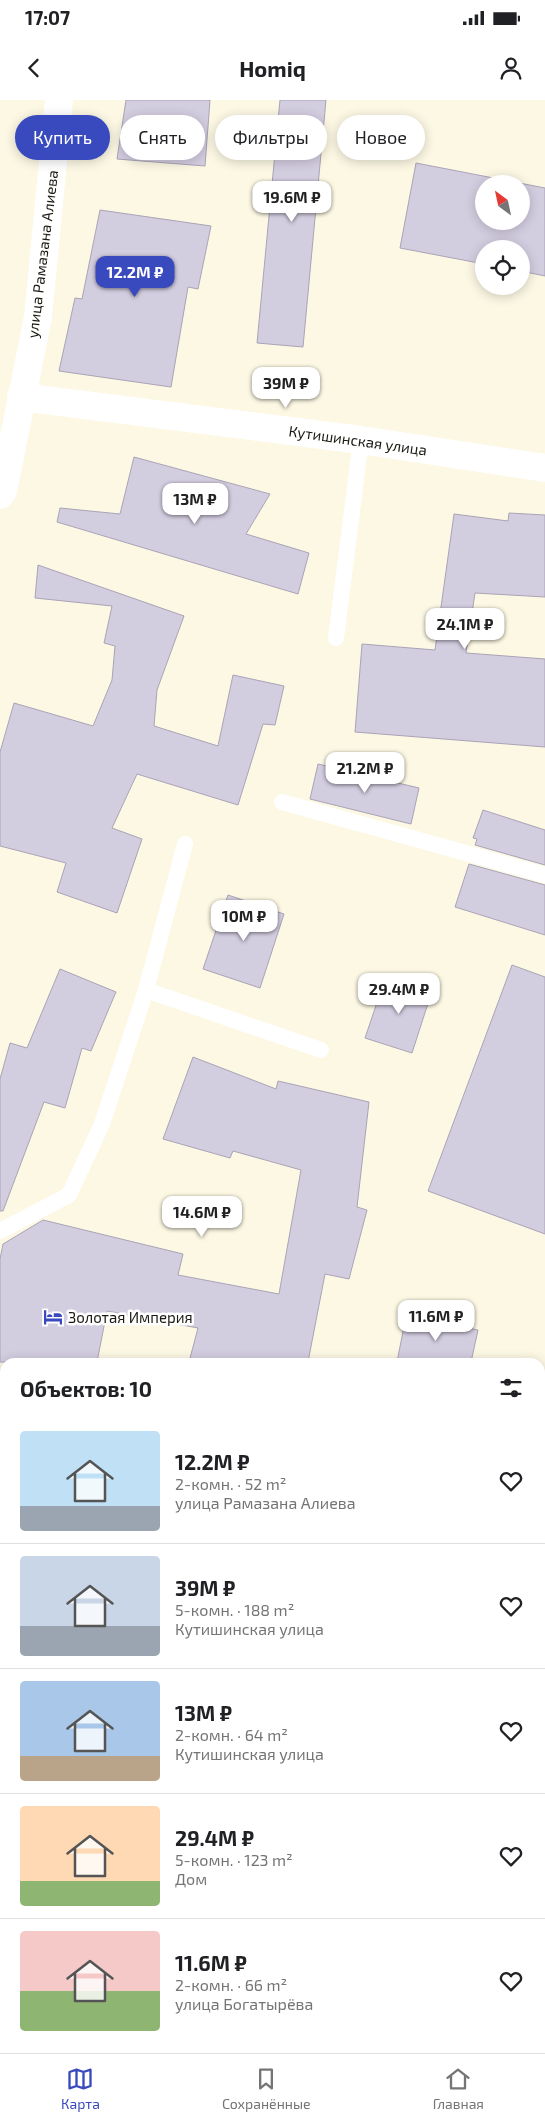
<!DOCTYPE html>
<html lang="ru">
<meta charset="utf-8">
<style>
:root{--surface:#fff;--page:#f2f2f2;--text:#202124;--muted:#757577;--line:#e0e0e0;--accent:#384abd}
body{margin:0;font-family:"Exo 2",sans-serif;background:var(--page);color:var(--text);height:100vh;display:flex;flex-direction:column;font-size:19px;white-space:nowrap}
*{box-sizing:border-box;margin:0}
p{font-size:16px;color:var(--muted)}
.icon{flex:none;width:28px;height:28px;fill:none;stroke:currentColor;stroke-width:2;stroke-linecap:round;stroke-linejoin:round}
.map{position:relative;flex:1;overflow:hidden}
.side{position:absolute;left:0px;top:1258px;width:545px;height:696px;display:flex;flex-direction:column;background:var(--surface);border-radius:15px 15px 0 0;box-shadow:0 2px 12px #0003}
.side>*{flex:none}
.guide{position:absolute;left:15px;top:15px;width:515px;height:45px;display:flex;gap:10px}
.needle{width:32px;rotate:327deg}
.buttons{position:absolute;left:475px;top:75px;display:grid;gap:10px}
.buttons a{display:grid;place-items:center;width:55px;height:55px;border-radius:50%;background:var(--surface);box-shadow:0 2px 12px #0003;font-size:25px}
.price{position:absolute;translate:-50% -42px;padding:0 11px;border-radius:10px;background:#fff;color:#222;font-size:16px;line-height:32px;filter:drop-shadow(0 1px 2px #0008)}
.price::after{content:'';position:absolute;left:50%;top:30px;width:15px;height:11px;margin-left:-8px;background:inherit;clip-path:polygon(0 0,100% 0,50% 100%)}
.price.on{background:var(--accent);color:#fff}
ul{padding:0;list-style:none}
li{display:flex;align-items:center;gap:15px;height:125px;padding:0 20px}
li+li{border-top:1px solid var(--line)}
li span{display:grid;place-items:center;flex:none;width:140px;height:100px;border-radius:5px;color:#555}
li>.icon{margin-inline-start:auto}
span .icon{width:60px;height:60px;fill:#fffc;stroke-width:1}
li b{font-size:21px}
h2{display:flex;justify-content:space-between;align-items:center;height:60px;padding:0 20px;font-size:21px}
.tag{padding:0 18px;border-radius:22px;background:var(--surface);box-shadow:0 2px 12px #0003;font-size:18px;line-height:45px}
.tag.on{background:var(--accent);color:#fff}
.status{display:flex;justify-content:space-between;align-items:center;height:35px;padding:0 25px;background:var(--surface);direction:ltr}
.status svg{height:14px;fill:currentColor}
header{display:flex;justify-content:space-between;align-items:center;height:65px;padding:0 20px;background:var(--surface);font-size:22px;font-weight:700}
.dock{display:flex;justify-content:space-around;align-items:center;height:70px;border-top:1px solid var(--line);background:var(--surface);font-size:14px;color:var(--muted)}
.dock a{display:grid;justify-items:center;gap:2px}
.dock .on{color:var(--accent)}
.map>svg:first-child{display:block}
.green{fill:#c5e8b9}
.building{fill:#d3cde0;stroke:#aaa3b6;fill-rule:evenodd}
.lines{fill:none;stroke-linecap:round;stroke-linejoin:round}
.service{stroke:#fff;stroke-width:16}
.minor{stroke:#fff;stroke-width:28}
.labels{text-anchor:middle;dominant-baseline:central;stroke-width:5;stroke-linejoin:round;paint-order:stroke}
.street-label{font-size:15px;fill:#1a1912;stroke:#fff}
.poi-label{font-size:15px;fill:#1a1912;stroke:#fff;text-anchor:start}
</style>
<div class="status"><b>17:07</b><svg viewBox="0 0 49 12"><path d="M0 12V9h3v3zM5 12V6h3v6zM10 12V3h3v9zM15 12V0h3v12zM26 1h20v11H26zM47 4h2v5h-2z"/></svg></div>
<header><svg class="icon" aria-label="back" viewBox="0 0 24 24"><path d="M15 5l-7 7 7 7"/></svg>Homiq<svg class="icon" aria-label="person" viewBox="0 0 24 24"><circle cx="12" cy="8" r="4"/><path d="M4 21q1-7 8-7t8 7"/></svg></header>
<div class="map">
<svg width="545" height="1953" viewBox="0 0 545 1953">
<rect width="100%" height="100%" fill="#fcf8e4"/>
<polygon class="green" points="0,1433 5,1434 5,1760 0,1759"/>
<g class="building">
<polygon points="126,0 210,0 205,66 117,59"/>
<polygon points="280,0 326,0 303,247 257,243"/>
<path d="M416,63L545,88V176L521,171V149H484V164L400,148ZM484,84H521V121H484Z"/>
<polygon points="100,110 211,126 198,189 188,187 171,287 59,271 75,198 82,199"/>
<polygon points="134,357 270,394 246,434 309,453 298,494 57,422 60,408 120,414"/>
<polygon points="509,413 545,415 545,497 475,493 466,553 545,559 545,647 355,632 362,544 435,550 454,414 508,421"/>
<polygon points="38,465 184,516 157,590 154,626 218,646 233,575 284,586 275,625 263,624 238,705 137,674 112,728 142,739 117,813 57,792 66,763 0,746 0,652 14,603 93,626 112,580 115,546 104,543 112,506 35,498"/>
<polygon points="318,664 419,688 411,724 310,699"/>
<polygon points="483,710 545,730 545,765 475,745 477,739 473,738"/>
<polygon points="469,764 545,785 545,835 455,807"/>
<polygon points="228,795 284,814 260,888 203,869"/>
<polygon points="512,865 545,877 545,1134 428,1091"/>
<polygon points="60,869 116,892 91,951 82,948 65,1008 44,1002 3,1111 0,1111 0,979 10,943 27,948"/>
<polygon points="386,876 432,891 412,953 365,938"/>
<polygon points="193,957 276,989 278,981 369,1002 357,1107 367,1110 349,1179 325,1174 308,1262 189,1262 198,1228 107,1211 97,1262 0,1262 0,1159 3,1144 43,1120 183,1154 178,1175 279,1194 301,1070 233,1051 230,1058 163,1039"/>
<polygon points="406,1216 478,1230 471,1262 397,1262"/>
</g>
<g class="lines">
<g class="service">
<polyline points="336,538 361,340"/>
<polyline points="282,702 545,775"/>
<polyline points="146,890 321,950"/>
<polyline points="0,1131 69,1095 102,1024 146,890 185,744"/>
</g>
<g class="minor">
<polyline points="21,297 361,340 545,368"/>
<polyline points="0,395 3,391 38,217 59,0"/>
<polyline points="0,1361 5,1362"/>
<polyline points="540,1483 545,1484"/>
</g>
</g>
<defs>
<g id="hotel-bare" transform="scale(1.5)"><path d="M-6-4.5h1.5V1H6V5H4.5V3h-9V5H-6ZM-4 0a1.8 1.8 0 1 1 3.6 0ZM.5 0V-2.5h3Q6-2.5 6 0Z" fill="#384abd" stroke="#fff" stroke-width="2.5" paint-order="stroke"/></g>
</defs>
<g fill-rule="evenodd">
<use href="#hotel-bare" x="53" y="1217"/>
</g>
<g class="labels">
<g class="street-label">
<text transform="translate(42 154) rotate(-83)">улица Рамазана Алиева</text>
<text transform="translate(358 340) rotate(8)">Кутишинская улица</text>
</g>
<g class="poi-label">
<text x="68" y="1217">Золотая Империя</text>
</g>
</g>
</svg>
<div class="buttons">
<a><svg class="needle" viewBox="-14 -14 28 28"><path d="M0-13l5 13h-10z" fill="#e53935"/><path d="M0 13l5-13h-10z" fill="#757577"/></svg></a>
<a><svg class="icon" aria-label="locate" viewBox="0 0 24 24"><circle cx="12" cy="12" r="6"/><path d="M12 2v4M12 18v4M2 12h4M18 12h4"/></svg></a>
</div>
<b class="price" style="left:292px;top:123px">19.6M ₽</b>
<b class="price on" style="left:135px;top:198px">12.2M ₽</b>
<b class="price" style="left:286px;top:309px">39M ₽</b>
<b class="price" style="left:195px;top:425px">13M ₽</b>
<b class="price" style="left:465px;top:550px">24.1M ₽</b>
<b class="price" style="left:365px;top:694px">21.2M ₽</b>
<b class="price" style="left:244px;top:842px">10M ₽</b>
<b class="price" style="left:399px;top:915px">29.4M ₽</b>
<b class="price" style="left:202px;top:1138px">14.6M ₽</b>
<b class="price" style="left:436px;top:1242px">11.6M ₽</b>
<div class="guide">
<a class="tag on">Купить</a>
<a class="tag">Снять</a>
<a class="tag">Фильтры</a>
<a class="tag">Новое</a>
</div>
<section class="side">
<h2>Объектов: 10<svg class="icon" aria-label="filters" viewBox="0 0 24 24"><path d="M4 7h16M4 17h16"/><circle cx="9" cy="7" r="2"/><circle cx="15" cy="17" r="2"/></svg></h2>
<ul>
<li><span style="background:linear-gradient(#bfe0f5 75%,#9aa5b1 0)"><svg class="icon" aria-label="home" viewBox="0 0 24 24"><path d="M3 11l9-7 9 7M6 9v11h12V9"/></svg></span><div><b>12.2M ₽</b><p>2-комн. · 52 m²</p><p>улица Рамазана Алиева</p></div><svg class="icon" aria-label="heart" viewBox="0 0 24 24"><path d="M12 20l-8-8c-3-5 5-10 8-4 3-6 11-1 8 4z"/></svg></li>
<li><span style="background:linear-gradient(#c9d6e8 70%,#9aa5b1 0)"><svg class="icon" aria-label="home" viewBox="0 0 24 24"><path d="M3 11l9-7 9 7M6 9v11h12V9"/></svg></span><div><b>39M ₽</b><p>5-комн. · 188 m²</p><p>Кутишинская улица</p></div><svg class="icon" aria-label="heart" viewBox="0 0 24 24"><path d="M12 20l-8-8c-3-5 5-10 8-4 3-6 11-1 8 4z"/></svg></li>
<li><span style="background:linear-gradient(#a9c7e8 75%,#b9a48a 0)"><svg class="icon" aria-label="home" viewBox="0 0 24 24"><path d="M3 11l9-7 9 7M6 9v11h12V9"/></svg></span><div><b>13M ₽</b><p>2-комн. · 64 m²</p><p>Кутишинская улица</p></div><svg class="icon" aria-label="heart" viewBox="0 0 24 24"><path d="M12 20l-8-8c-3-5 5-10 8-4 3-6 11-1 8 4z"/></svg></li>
<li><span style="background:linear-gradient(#ffd9b3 75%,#8fb573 0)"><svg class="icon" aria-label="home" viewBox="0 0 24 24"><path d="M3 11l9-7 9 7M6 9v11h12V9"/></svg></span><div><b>29.4M ₽</b><p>5-комн. · 123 m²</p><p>Дом</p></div><svg class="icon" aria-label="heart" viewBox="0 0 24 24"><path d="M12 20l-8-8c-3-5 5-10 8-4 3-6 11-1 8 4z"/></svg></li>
<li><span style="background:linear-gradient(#f6c9c9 60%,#8fb573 0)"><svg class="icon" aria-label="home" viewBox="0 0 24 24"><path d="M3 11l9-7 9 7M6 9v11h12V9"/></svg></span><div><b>11.6M ₽</b><p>2-комн. · 66 m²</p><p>улица Богатырёва</p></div><svg class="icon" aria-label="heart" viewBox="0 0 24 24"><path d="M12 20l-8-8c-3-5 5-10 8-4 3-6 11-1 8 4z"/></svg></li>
</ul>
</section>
</div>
<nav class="dock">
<a class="on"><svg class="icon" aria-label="map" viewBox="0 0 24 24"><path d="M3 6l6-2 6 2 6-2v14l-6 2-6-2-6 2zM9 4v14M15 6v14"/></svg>Карта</a>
<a><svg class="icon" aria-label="saved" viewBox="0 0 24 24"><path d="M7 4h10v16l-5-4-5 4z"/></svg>Сохранённые</a>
<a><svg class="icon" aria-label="home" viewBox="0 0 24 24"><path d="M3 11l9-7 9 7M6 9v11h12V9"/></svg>Главная</a>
</nav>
